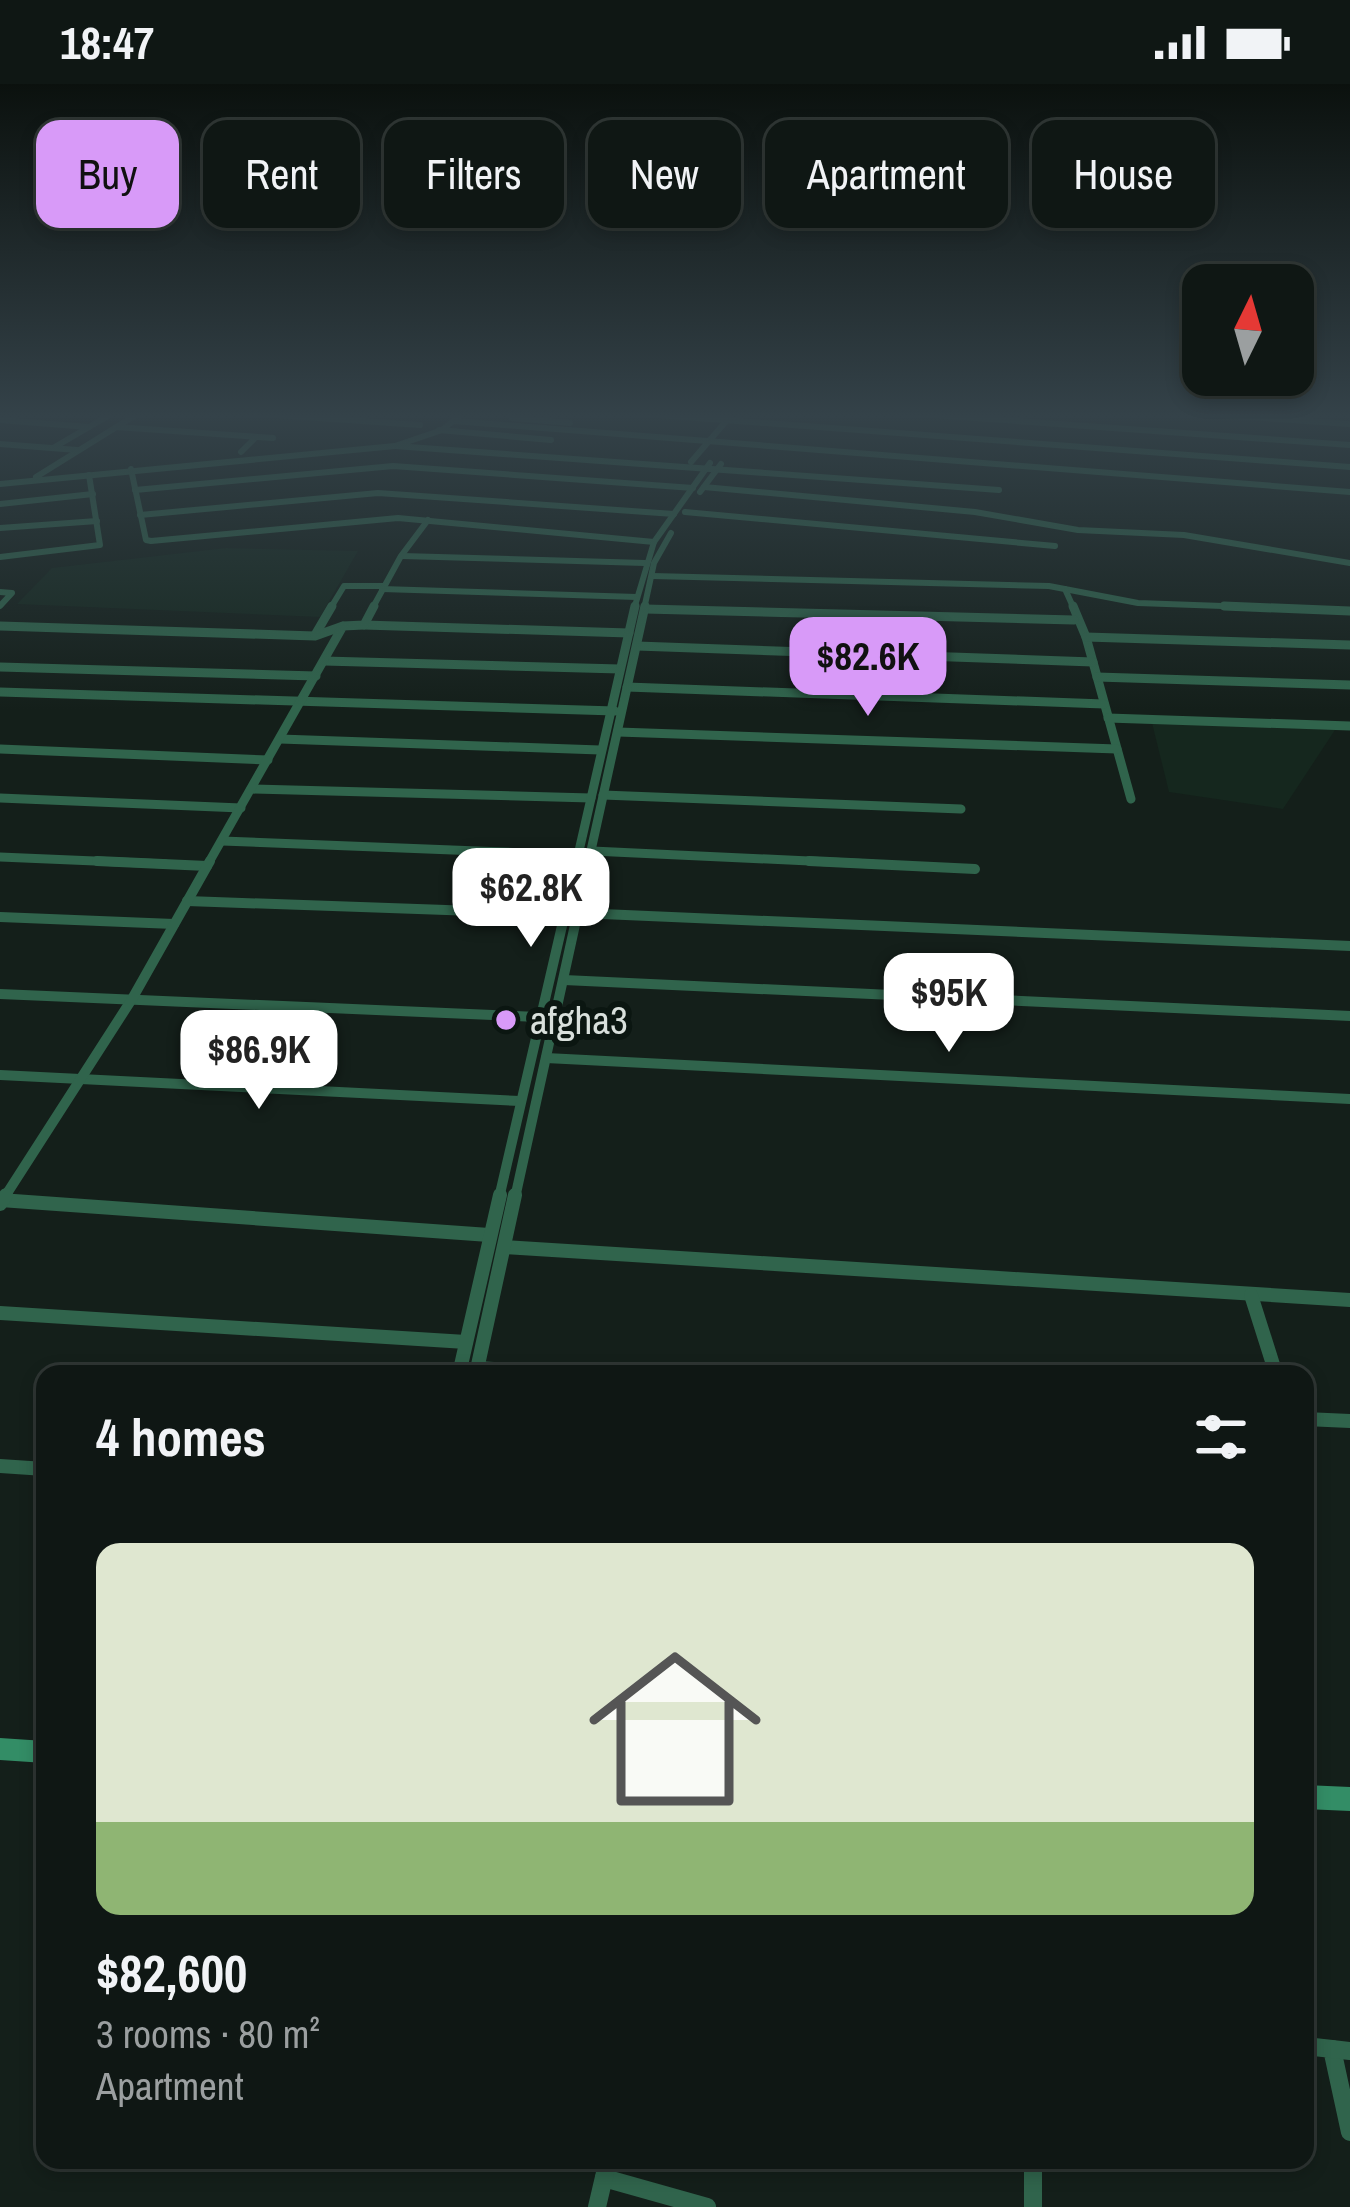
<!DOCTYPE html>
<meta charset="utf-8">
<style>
:root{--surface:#0f1714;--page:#18201d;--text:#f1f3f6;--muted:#9b9fa0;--line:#2f3634;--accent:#d89af8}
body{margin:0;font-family:"Archivo Narrow",sans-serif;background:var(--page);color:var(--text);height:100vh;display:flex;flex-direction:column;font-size:45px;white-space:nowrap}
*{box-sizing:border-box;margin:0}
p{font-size:39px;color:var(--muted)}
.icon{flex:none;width:66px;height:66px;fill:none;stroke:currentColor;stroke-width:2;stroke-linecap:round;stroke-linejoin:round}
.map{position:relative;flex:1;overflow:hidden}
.side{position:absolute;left:36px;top:1281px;width:1278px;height:804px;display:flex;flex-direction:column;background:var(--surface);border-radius:24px;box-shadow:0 6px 18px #0003,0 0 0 3px var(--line)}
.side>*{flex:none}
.hud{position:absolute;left:36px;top:36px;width:1278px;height:108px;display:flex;gap:24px}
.needle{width:78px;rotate:5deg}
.tools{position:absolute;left:1182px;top:180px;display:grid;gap:24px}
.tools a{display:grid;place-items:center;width:132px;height:132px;border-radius:24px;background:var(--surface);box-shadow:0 6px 18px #0003,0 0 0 3px var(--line);font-size:60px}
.price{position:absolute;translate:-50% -102px;padding:0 27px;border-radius:24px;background:#fff;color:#222;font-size:39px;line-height:78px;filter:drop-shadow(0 3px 6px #0008)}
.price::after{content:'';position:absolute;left:50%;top:72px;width:36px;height:27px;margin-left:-18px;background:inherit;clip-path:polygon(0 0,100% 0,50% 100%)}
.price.current{background:var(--accent);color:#111}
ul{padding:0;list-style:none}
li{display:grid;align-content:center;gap:24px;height:636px;padding:0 60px}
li+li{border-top:3px solid var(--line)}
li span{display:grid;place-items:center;height:372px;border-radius:24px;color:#555}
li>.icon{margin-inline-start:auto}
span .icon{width:216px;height:216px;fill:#fffc;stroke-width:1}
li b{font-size:51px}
h2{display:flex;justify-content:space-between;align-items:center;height:144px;padding:0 60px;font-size:51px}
.tag{padding:0 42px;border-radius:24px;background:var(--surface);box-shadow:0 6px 18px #0003,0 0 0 3px var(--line);font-size:42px;line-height:108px}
.tag.current{background:var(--accent);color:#111}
.status{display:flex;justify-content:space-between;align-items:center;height:84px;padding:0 60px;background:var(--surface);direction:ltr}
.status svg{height:33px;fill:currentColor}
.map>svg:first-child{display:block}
.built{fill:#15271e}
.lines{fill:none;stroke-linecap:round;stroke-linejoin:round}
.street-far4{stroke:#30644c;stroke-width:6}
.street-far3{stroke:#30644c;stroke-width:9}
.street-far2{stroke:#30644c;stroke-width:10}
.street-far1{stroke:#30644c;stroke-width:14}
.street{stroke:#30644c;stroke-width:18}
.secondary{fill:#338d66;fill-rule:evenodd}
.poi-dot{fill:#d89af8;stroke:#0b1611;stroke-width:4.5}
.labels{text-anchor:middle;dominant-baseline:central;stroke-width:12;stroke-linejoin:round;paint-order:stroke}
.poi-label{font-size:39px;fill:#d9e0dc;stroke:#0b1611;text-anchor:start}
</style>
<div class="status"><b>18:47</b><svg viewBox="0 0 49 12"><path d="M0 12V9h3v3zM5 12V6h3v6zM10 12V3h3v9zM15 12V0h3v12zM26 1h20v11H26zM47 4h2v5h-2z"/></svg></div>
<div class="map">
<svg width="1350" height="2123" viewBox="0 0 1350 2123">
<rect width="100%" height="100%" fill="#141f1a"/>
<g class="built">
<polygon points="226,464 358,467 320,533 17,520 52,484"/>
<polygon points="1152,639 1335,646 1283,725 1169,708"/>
</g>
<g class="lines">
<g class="street-far4">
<polyline points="245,329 420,341"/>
<polyline points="631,329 1350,383"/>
<polyline points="906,329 1350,361"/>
<polyline points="1192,329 1350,340"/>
<polyline points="512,334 570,339"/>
<polyline points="0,336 89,343"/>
<polyline points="454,337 1350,408"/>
<polyline points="116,343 273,354"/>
<polyline points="439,346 551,356"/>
<polyline points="0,360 77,366"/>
<polyline points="395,362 999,406"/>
<polyline points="53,364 113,329"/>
<polyline points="241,368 256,353"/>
<polyline points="691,378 728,335"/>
<polyline points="131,385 146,456 151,457 398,434 654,458"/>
<polyline points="36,393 139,329"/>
<polyline points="0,400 395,362 442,346 463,329"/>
<polyline points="704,403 975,428 1078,446 1184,451 1350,479"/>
<polyline points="135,406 393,382 693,404"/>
<polyline points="700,408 721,380"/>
<polyline points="0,420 93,410"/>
<polyline points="685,428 1055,462"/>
<polyline points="140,431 378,409 674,430"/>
<polyline points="0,444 97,437"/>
<polyline points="402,472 645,479"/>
<polyline points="0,473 100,461 89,391"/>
<polyline points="652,492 1049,502 1138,519 1303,525"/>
<polyline points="382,505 637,513"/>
<polyline points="1065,505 1074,525"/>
<polyline points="0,508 12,509 0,522"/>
<polyline points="330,525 344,502 384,502"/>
<polyline points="372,525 401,472 428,436"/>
<polyline points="634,525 654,458 710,379"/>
<polyline points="644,525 654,479 671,449"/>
<polyline points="645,525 654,525"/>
</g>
<g class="street-far3">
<polyline points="1073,522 1086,553 1131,715"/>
<polyline points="1224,522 1350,527"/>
<polyline points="645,525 1074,536"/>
<polyline points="364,541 629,549"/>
<polyline points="0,542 315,552 343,542"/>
<polyline points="315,551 332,522"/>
<polyline points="1086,553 1350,561"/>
<polyline points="637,562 1093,578"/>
<polyline points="324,577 620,585"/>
<polyline points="0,583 316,592"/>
<polyline points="1097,593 1350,601"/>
<polyline points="627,603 1104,620"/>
<polyline points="0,608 615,627"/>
<polyline points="1108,634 1350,642"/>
<polyline points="618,648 1117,665"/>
<polyline points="280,655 600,666"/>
<polyline points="0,665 268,676"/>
<polyline points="251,705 591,714"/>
<polyline points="603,711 961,725"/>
<polyline points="0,714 241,724"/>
<polyline points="222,757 578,771"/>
<polyline points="592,767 873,780"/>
<polyline points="0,773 166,780"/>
<polyline points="208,780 343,542 364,541 374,522"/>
<polyline points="576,780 635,522"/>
<polyline points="588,780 645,522"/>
</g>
<g class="street-far2">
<polyline points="97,777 207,782"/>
<polyline points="809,777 975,785"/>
<polyline points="187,817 563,830"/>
<polyline points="579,829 1350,862"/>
<polyline points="0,833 174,840"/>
<polyline points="564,896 1350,932"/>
<polyline points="0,910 539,933"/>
<polyline points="546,974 1350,1015"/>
<polyline points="0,991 520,1017"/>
<polyline points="4,1114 132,915 210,777"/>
<polyline points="499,1114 577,777"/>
<polyline points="515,1114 589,777"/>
</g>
<g class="street-far1">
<polyline points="0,1116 489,1151"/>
<polyline points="0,1120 6,1111"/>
<polyline points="505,1163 1350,1216"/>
<polyline points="1251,1211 1276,1290"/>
<polyline points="0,1229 466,1258"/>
<polyline points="478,1284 577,1290"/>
<polyline points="459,1290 500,1111"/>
<polyline points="476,1290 515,1111"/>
<polyline points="1305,1335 1350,1337"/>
<polyline points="0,1382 45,1385"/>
</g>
<g class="street">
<polyline points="1305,1962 1332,1965 1350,2048"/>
<polyline points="1332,1965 1350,1967"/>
<polyline points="1033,2076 1033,2123"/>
<polyline points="604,2094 707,2123"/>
<polyline points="597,2123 608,2076"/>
</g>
<g class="secondary">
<polygon points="0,1654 45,1657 45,1679 0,1676"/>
<polygon points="1305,1701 1350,1703 1350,1727 1305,1725"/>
</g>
</g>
<linearGradient id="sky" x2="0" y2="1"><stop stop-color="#0b110e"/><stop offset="0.53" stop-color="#344249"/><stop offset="1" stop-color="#344249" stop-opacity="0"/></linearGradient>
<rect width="1350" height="626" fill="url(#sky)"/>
<circle class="poi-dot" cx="506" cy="936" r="12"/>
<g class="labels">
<g class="poi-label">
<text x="530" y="936">afgha3</text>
</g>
</g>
</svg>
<div class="tools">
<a><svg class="needle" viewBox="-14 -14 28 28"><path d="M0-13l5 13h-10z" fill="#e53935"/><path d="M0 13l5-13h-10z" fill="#9b9fa0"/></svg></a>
</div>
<b class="price current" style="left:868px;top:635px">$82.6K</b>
<b class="price" style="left:531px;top:866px">$62.8K</b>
<b class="price" style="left:949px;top:971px">$95K</b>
<b class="price" style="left:259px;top:1028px">$86.9K</b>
<div class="hud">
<a class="tag current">Buy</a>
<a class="tag">Rent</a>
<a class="tag">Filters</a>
<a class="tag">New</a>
<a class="tag">Apartment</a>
<a class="tag">House</a>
</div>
<section class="side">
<h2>4 homes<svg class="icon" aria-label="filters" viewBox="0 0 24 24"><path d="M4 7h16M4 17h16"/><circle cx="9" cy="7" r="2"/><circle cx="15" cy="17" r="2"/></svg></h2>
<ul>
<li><span style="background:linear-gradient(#dfe7d0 75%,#8fb573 0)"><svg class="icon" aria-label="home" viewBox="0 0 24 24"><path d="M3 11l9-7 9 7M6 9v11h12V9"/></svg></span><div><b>$82,600</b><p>3 rooms · 80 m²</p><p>Apartment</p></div></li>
</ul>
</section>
</div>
